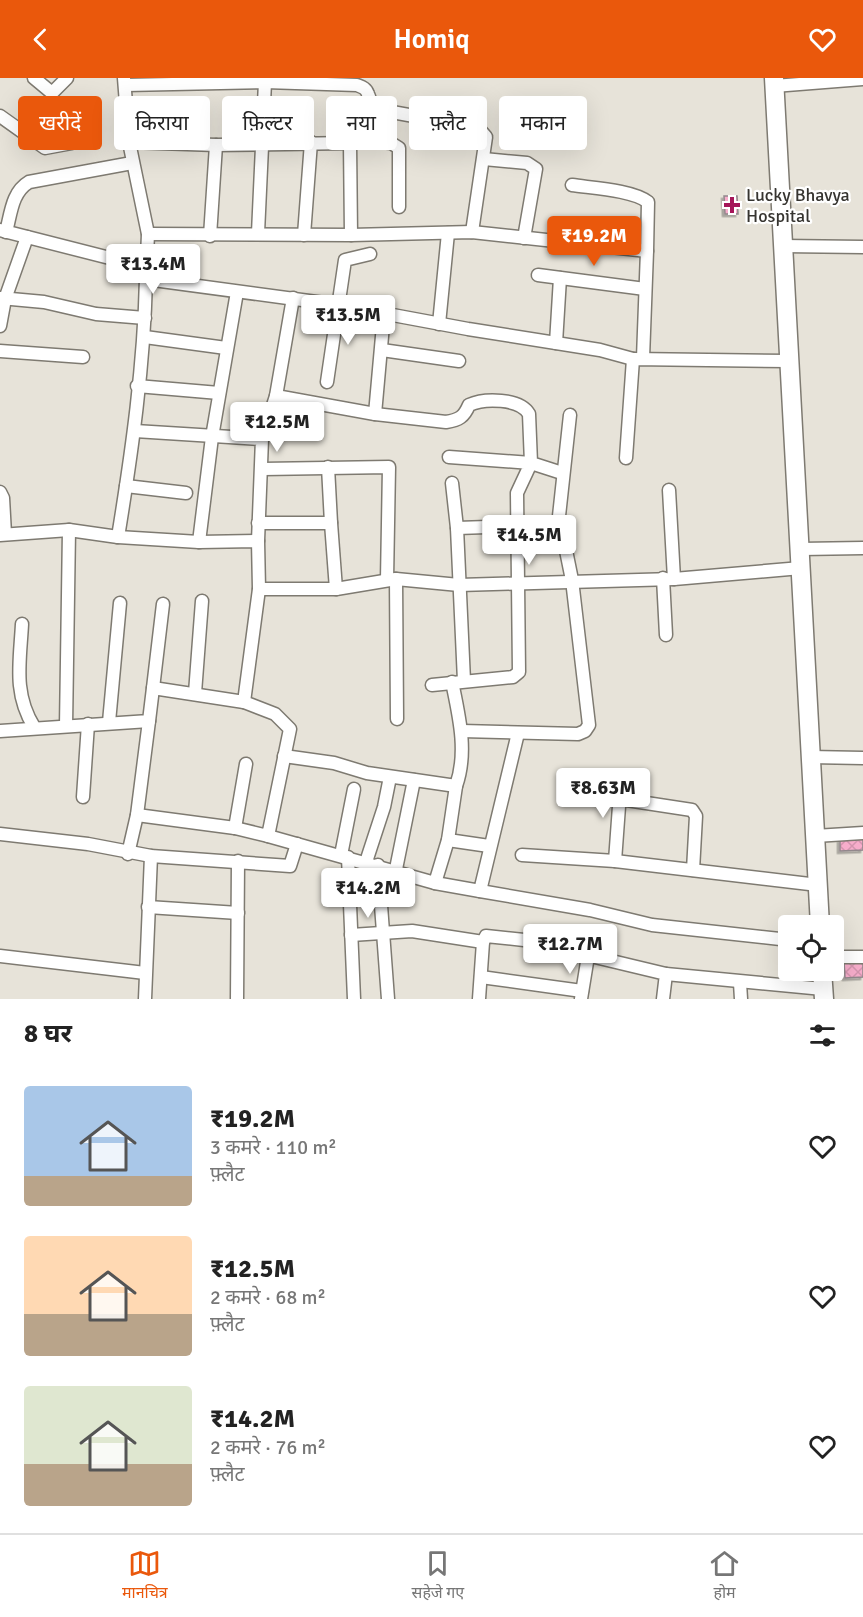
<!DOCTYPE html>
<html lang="hi">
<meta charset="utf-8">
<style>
:root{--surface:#fff;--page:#f2f2f2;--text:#222;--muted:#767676;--line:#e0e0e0;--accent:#ea580c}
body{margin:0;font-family:Signika,"Noto Sans Devanagari",sans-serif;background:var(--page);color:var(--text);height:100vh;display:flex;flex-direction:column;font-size:22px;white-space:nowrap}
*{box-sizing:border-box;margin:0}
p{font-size:20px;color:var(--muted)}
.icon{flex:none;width:33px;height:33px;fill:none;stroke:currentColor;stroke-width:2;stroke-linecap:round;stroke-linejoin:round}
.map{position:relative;height:921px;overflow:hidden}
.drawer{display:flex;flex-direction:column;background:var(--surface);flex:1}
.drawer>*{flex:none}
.top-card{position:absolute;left:18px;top:18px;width:828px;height:54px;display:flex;gap:12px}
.tools{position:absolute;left:778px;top:837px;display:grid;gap:12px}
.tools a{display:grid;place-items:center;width:66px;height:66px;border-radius:6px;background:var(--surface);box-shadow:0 6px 24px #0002;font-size:30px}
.price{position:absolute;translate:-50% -51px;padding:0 14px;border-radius:6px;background:#fff;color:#222;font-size:20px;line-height:39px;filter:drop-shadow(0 2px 3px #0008)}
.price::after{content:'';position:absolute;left:50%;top:36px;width:18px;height:14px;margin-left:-9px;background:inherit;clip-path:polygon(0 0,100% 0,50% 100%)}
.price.on{background:var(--accent);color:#fff}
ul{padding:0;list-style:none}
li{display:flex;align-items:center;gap:18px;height:150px;padding:0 24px}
li span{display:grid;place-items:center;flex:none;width:168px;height:120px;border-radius:6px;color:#555}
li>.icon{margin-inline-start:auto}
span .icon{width:72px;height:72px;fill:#fffc;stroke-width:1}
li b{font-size:26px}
h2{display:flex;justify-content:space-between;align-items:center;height:72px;padding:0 24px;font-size:26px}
.chip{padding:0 21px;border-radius:6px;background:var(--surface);box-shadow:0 6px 24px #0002;font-size:21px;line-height:54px}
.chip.on{background:var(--accent);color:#fff}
header{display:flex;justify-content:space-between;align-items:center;height:78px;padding:0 24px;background:var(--accent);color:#fff;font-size:27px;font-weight:600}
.tabs{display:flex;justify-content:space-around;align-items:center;height:84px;border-top:2px solid var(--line);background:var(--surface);font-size:16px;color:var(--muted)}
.tabs a{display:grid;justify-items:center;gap:3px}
.tabs .on{color:var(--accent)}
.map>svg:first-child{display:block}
.building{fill:url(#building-cross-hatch);stroke:#92888c;stroke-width:1.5;filter:url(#shadow)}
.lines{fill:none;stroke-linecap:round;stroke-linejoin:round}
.minor-casing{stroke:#7e7a71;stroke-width:15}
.primary-casing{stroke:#7e7a71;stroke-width:21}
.minor{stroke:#fff;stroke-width:12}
.primary{stroke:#fff;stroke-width:18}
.poi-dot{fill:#a51659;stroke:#fff;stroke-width:2}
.labels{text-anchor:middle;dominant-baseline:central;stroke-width:4.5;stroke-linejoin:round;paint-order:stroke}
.poi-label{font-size:18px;fill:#363430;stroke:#fff;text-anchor:start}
</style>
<header><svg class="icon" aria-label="back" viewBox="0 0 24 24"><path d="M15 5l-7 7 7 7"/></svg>Homiq<svg class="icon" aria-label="heart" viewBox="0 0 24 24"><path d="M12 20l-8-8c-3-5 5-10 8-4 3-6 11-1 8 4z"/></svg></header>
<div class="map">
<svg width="863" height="921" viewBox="0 0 863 921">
<defs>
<pattern id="building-cross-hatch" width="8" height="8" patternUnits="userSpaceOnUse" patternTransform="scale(1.5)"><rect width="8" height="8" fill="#f7adcb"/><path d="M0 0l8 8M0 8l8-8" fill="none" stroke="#d495af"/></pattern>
<filter id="shadow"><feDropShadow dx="-2.5" dy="2.5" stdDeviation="0" flood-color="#0004"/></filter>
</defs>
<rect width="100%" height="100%" fill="#e7e3d9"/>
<g class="building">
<polygon points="724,118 737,118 738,136 725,136"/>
<polygon points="863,761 863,772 840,773 840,762"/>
<polygon points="863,882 863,899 845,900 844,883"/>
</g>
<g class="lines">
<g class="minor-casing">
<g id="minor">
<polyline points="34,0 52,15 67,0"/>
<polyline points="124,0 129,64 148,156 146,201 339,227 468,251 600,272 633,281"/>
<path d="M126,7L265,4L357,7C362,9 366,10 368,16C372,24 373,56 364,62C361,64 354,64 350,65L216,67L129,64"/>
<polyline points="774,8 863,1"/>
<polyline points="370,30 469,48 480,52 486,59 472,154"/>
<polyline points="0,38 45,70 72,65"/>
<polyline points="364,62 391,65 399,70 399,129"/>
<polyline points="350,65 351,157"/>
<polyline points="484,81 527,85 536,91 524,160"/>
<path d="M572,107C592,110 633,112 648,124L647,173"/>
<polyline points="0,152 145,189"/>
<path d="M6,154C11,135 12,114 29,104L132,85"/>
<polyline points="258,155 265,4"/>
<polyline points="148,156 351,157 472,154 647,173 643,280"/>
<polyline points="304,157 311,64"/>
<polyline points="210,158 216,67"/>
<polyline points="783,168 863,169"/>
<polyline points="538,197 645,211"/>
<polyline points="0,220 44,224 96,236 145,240"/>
<polyline points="439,246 448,155"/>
<polyline points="0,248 5,221 27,159"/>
<polyline points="145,259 226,270"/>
<polyline points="556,265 560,200"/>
<polyline points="382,272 459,283"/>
<polyline points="0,273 83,279"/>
<polyline points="327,304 345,182 370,176"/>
<polyline points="137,308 219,315"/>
<polyline points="276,318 293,220"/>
<polyline points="375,336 384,236"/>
<polyline points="135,353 262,361 258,463"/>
<path d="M262,361L276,318L375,336L446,344C459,342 464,339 469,327C484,320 520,320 529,336L531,385L562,395"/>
<polyline points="626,380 633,281 788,283"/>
<polyline points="263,391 389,389 387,502"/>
<polyline points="452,405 457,450 464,603"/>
<polyline points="126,408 186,415"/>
<polyline points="669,412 674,501"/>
<polyline points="0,414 3,420 5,456"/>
<polyline points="258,445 331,445 328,389"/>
<polyline points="331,445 336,511"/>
<polyline points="457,450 516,448"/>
<polyline points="0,457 69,452 118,459 199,464 258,463 259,511 244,624 275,636 290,651 268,758 235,750 137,737"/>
<path d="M118,459C132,373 144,288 146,201"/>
<polyline points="199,464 212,359 237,214"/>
<polyline points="801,471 863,470"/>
<polyline points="663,500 666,557"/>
<polyline points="396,501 397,641"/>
<polyline points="259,511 336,511 396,501 459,507 674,501 801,490"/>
<path d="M22,546C20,584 13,615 34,649"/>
<polyline points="432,607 513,599 519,594 517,415 531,385 449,379"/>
<polyline points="153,610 163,526"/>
<polyline points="195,615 202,523"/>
<polyline points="109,644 120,525"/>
<polyline points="66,648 69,452"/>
<polyline points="0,653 149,643 153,610 244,624"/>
<polyline points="462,653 578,656 585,653 589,647 572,502 559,438 570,337"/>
<path d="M284,678L334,685L367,695L456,708C468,674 459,638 452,604"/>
<polyline points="810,679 863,680"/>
<polyline points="83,719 88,646"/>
<polyline points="620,721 692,732 696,738 693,792"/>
<polyline points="235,750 246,686"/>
<polyline points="0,756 88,766 151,778 290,788 297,766"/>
<polyline points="268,758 435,805 480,813 518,655"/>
<polyline points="815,758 863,755"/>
<polyline points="448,762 489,768"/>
<polyline points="128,776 137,737 149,643"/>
<polyline points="341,777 354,711"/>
<polyline points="522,777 615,783 818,807"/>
<polyline points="348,779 354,921"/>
<polyline points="615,783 621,701"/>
<polyline points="366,784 384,729 390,699"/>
<polyline points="378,787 388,921"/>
<polyline points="396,791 414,702"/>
<polyline points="435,805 448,762 456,708"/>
<polyline points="480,813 590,832 652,847 789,862"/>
<polyline points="148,829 238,835"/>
<polyline points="351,857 412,853 483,864"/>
<polyline points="0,878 145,895"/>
<polyline points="834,879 863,879"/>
<polyline points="666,896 823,911"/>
<polyline points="481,899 582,913"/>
<polyline points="740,905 741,921"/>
<polyline points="145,921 151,778"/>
<polyline points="237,921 238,783"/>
<polyline points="479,921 483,864 486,858 524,862 666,896 663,921"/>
<polyline points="581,921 588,878"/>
</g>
</g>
<g class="primary-casing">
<g id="primary">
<polyline points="774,0 820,848"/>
<polyline points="822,892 824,921"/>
</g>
</g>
<use href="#minor" class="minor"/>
<use href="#primary" class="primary"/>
</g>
<path class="poi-dot" d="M729 118h6v6h6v6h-6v6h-6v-6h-6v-6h6z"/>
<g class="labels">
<g class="poi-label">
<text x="746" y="117">Lucky Bhavya<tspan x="746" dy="21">Hospital</tspan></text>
</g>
</g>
</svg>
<div class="tools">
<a><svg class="icon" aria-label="locate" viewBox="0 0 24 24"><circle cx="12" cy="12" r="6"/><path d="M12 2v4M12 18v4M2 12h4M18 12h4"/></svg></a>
</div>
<b class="price on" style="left:594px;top:189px">₹19.2M</b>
<b class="price" style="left:153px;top:217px">₹13.4M</b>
<b class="price" style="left:348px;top:268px">₹13.5M</b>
<b class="price" style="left:277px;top:375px">₹12.5M</b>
<b class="price" style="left:529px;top:488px">₹14.5M</b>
<b class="price" style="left:603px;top:741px">₹8.63M</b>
<b class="price" style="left:368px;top:841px">₹14.2M</b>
<b class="price" style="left:570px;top:897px">₹12.7M</b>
<div class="top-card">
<a class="chip on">खरीदें</a>
<a class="chip">किराया</a>
<a class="chip">फ़िल्टर</a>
<a class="chip">नया</a>
<a class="chip">फ़्लैट</a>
<a class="chip">मकान</a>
</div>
</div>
<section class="drawer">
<h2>8 घर<svg class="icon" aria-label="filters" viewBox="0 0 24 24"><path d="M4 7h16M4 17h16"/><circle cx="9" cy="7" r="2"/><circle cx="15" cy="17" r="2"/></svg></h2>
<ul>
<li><span style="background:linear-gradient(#a9c7e8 75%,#b9a48a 0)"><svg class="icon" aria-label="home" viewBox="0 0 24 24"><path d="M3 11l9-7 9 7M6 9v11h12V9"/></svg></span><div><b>₹19.2M</b><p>3 कमरे · 110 m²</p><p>फ़्लैट</p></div><svg class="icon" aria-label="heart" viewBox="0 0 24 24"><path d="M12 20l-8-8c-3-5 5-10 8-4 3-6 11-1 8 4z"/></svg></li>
<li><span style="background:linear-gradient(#ffd9b3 65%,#b9a48a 0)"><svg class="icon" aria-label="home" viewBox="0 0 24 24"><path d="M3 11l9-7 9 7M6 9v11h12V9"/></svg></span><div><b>₹12.5M</b><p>2 कमरे · 68 m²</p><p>फ़्लैट</p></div><svg class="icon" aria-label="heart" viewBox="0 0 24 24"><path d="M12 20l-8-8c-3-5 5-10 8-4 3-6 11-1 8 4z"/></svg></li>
<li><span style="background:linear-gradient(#dfe7d0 65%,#b9a48a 0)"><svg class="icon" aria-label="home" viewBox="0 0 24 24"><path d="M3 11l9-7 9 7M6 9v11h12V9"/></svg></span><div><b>₹14.2M</b><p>2 कमरे · 76 m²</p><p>फ़्लैट</p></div><svg class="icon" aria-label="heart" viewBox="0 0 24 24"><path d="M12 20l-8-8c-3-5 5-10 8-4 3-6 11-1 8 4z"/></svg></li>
</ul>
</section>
<nav class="tabs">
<a class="on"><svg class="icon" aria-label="map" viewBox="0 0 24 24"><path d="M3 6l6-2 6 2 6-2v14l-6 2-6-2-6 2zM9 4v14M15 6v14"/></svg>मानचित्र</a>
<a><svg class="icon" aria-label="saved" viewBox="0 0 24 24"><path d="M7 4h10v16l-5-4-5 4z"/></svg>सहेजे गए</a>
<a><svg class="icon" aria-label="home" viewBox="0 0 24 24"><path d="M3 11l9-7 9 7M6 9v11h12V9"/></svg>होम</a>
</nav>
